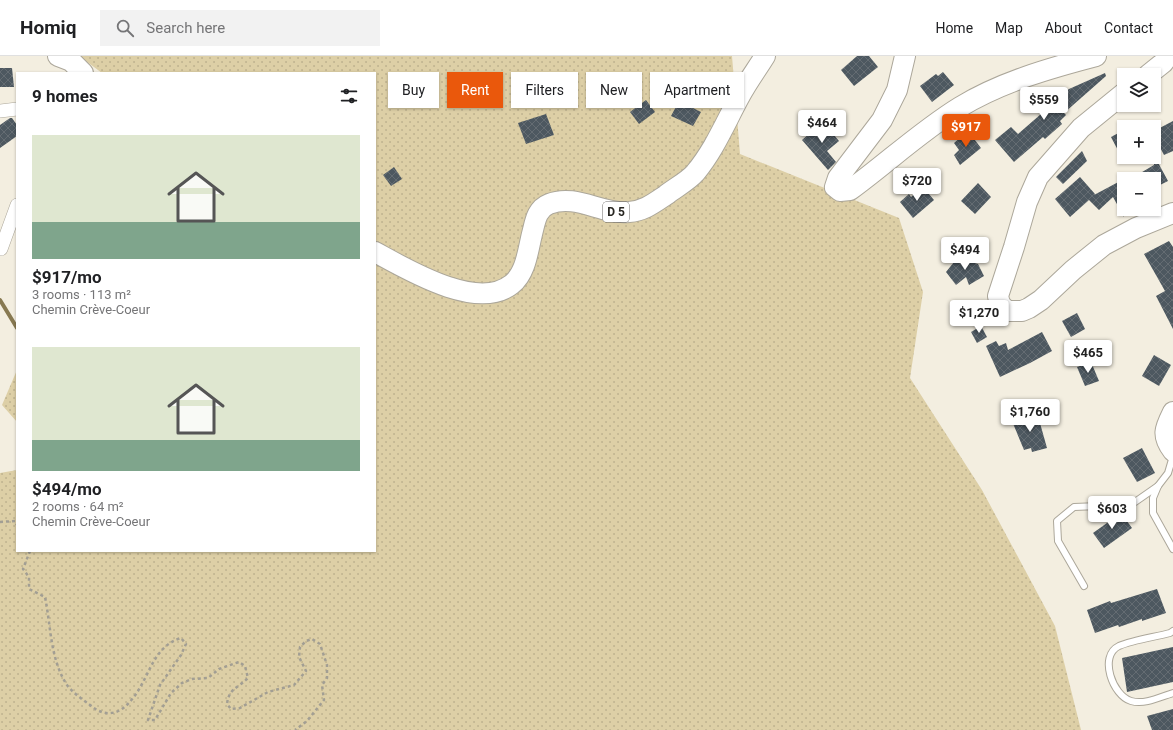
<!DOCTYPE html>
<meta charset="utf-8">
<style>
:root{--surface:#fff;--page:#f2f2f2;--text:#202124;--muted:#757577;--line:#e0e0e0;--accent:#ea580c}
body{margin:0;font-family:Roboto,sans-serif;background:var(--page);color:var(--text);height:100vh;display:flex;flex-direction:column;font-size:15px;white-space:nowrap}
*{box-sizing:border-box;margin:0}
p{font-size:13px;color:var(--muted)}
.icon{flex:none;width:22px;height:22px;fill:none;stroke:currentColor;stroke-width:2;stroke-linecap:round;stroke-linejoin:round}
.map{position:relative;flex:1;overflow:hidden}
.drawer{position:absolute;left:16px;top:16px;width:360px;height:480px;display:flex;flex-direction:column;background:var(--surface);border-radius:0px;box-shadow:0 1px 3px #0004}
.drawer>*{flex:none}
.banner{position:absolute;left:388px;top:16px;width:380px;height:36px;display:flex;gap:8px}
.buttons{position:absolute;left:1117px;top:12px;display:grid;gap:8px}
.buttons a{display:grid;place-items:center;width:44px;height:44px;border-radius:0px;background:var(--surface);box-shadow:0 1px 3px #0004;font-size:20px}
.price{position:absolute;translate:-50% -34px;padding:0 9px;border-radius:4px;background:#fff;color:#222;font-size:13px;line-height:26px;filter:drop-shadow(0 1px 2px #0008)}
.price::after{content:'';position:absolute;left:50%;top:24px;width:12px;height:9px;margin-left:-6px;background:inherit;clip-path:polygon(0 0,100% 0,50% 100%)}
.price.current{background:var(--accent);color:#fff}
ul{padding:0;list-style:none}
li{display:grid;align-content:center;gap:8px;height:212px;padding:0 16px}
li span{display:grid;place-items:center;height:124px;border-radius:0px;color:#555}
li>.icon{margin-inline-start:auto}
span .icon{width:72px;height:72px;fill:#fffc;stroke-width:1}
li b{font-size:17px}
h2{display:flex;justify-content:space-between;align-items:center;height:48px;padding:0 16px;font-size:17px}
.tag{padding:0 14px;border-radius:0px;background:var(--surface);box-shadow:0 1px 3px #0004;font-size:14px;line-height:36px}
.tag.current{background:var(--accent);color:#fff}
header{display:flex;align-items:center;gap:24px;box-sizing:border-box;height:56px;padding:0 20px;background:var(--surface);border-bottom:1px solid var(--line)}
header strong{font-size:19px}
nav{display:flex;gap:22px;margin-inline-start:auto;font-size:14px}
.search{width:280px;height:36px;background:var(--page);display:flex;align-items:center;gap:10px;box-sizing:border-box;padding:0 14px;border-radius:0px;color:var(--muted);font-size:15px}
.map>svg:first-child{display:block}
.grass{fill:url(#grass-dots)}
.lines{fill:none;stroke-linecap:round;stroke-linejoin:round}
.stream{stroke:#877951;stroke-width:4}
.building{fill:url(#building-cross-hatch)}
.service-casing{stroke:#aca79a;stroke-width:8}
.minor-casing{stroke:#aca79a;stroke-width:14}
.primary-casing{stroke:#aca79a;stroke-width:22}
.path{stroke:#a29e93;stroke-width:2.5;stroke-dasharray:3 3;stroke-linecap:butt}
.service{stroke:#fff;stroke-width:6}
.minor{stroke:#fff;stroke-width:13}
.primary{stroke:#fff;stroke-width:20}
.labels{text-anchor:middle;dominant-baseline:central;stroke-width:4;stroke-linejoin:round;paint-order:stroke}
.shield{fill:#fff;stroke:#686764;stroke-width:1}
.shield-label{font-size:12px;font-weight:bold;fill:#282621}
</style>
<header>
<strong>Homiq</strong>
<div class="search"><svg class="icon" aria-label="search" viewBox="0 0 24 24"><circle cx="10" cy="10" r="6"/><path d="M15 15l6 6"/></svg>Search here</div>
<nav><a>Home</a><a>Map</a><a>About</a><a>Contact</a></nav>
</header>
<div class="map">
<svg width="1173" height="674" viewBox="0 0 1173 674">
<defs>
<pattern id="grass-dots" width="8" height="8" patternUnits="userSpaceOnUse"><rect width="8" height="8" fill="#ddcfa6"/><path d="M2 2h.1M6 6h.1" fill="none" stroke="#beb28f" stroke-width="1.8" stroke-linecap="round"/></pattern>
<pattern id="building-cross-hatch" width="8" height="8" patternUnits="userSpaceOnUse"><rect width="8" height="8" fill="#4d5860"/><path d="M0 0l8 8M0 8l8-8" fill="none" stroke="#646c72"/></pattern>
</defs>
<rect width="100%" height="100%" fill="#f3eee0"/>
<g class="grass">
<polygon points="79,0 732,0 740,98 899,162 923,236 910,322 982,434 1055,570 1081,674 0,674 0,417 17,414 17,495 375,495 375,17 102,17"/>
<polygon points="17,314 17,366 2,349"/>
</g>
<g class="lines">
<polyline class="stream" points="0,244 17,272"/>
</g>
<g class="building">
<polygon points="857,0 869,0 878,11 854,30 841,14"/>
<polygon points="0,12 12,12 14,31 0,31"/>
<polygon points="943,16 954,29 932,46 920,30 936,18 938,20"/>
<polygon points="1105,17 1106,20 1064,57 1066,59 1060,65 1062,68 1045,83 1043,81 1014,106 995,84 1011,71 1018,78 1041,58 1036,53 1045,46 1048,49 1069,33"/>
<polygon points="646,44 655,56 639,68 630,56"/>
<polygon points="679,45 701,56 693,70 671,60"/>
<polygon points="546,58 554,79 526,88 518,67"/>
<polygon points="10,62 12,62 17,69 17,80 0,92 0,69"/>
<polygon points="1173,65 1173,95 1164,99 1154,80 1154,75"/>
<polygon points="823,66 839,85 827,95 836,106 828,114 802,84"/>
<polygon points="1124,74 1124,106 1111,81"/>
<polygon points="968,75 981,92 960,109 954,99 959,94 954,87"/>
<polygon points="1082,95 1087,105 1063,128 1056,121"/>
<polygon points="1154,99 1168,125 1154,132 1154,123 1125,123 1131,120 1132,122 1154,109"/>
<polygon points="394,111 402,123 391,130 383,119"/>
<polygon points="1080,121 1095,138 1094,139 1124,123 1124,161 1113,141 1099,154 1089,144 1070,161 1055,143"/>
<polygon points="978,127 991,141 975,158 961,145"/>
<polygon points="923,131 934,144 913,162 900,146 909,138 911,141"/>
<polygon points="1169,185 1173,191 1173,273 1156,240 1165,235 1144,198"/>
<polygon points="958,201 978,208 984,220 969,229 966,221 956,229 946,216"/>
<polygon points="1077,257 1085,273 1071,281 1062,265"/>
<polygon points="981,270 987,281 977,287 971,276"/>
<polygon points="1042,276 1052,295 1030,307 1000,321 986,290 996,285 999,290 1006,287 1008,294"/>
<polygon points="1154,299 1171,309 1159,330 1142,320"/>
<polygon points="1091,306 1099,325 1085,330 1077,311"/>
<polygon points="1031,359 1031,363 1038,360 1047,392 1032,396 1031,392 1024,394 1012,365"/>
<polygon points="1142,392 1155,417 1137,426 1123,402"/>
<polygon points="1121,457 1132,472 1104,492 1093,477"/>
<polygon points="1157,533 1166,557 1142,565 1142,563 1119,571 1118,569 1095,577 1087,554 1110,545 1111,547"/>
<polygon points="1173,591 1173,626 1127,636 1122,602"/>
<polygon points="1173,653 1173,674 1152,674 1147,660"/>
</g>
<g class="lines">
<g class="service-casing">
<g id="service">
<polyline points="1173,400 1168,417 1158,430 1153,442 1153,457 1173,493"/>
<polyline points="1084,530 1058,485 1057,465 1074,451 1124,449 1135,446 1158,430"/>
<path d="M1173,575L1170,577C1155,581 1133,584 1119,590C1098,600 1113,640 1131,645C1145,649 1160,641 1173,637"/>
</g>
</g>
<g class="minor-casing">
<g id="minor">
<polyline points="0,55 17,53"/>
<polyline points="1,193 17,149"/>
</g>
</g>
<g class="primary-casing">
<g id="primary">
<polyline points="58,0 71,5 83,17"/>
<path d="M905,0L897,34L882,64L838,122L835,131L840,135L850,134C887,107 921,75 960,51C1001,26 1050,12 1096,0"/>
<polyline points="1148,19 1163,7 1168,0"/>
<polyline points="1124,37 1081,72 1038,121 1027,146 1014,191 998,240 1000,248 1007,255 1022,255 1029,252 1041,244 1073,214 1104,189 1136,172 1173,157"/>
<path d="M375,196C408,214 478,256 512,228C526,217 528,194 532,178C535,167 536,153 549,148C576,137 602,159 629,156C644,155 654,147 666,139C675,132 688,125 695,117C715,93 726,65 741,38C748,25 757,13 765,0"/>
<path d="M1173,356C1165,372 1161,379 1173,395"/>
</g>
</g>
<g class="path">
<polyline points="0,466 15,465 17,469"/>
<path d="M30,495L23,513L29,521V533L45,541C51,570 50,603 67,629C73,637 82,643 90,649C106,663 121,658 133,642C150,621 152,591 181,582L186,588L181,599L160,629L148,664H155L171,637L182,627L192,623L208,622L219,613L239,606L245,610L248,622C237,633 229,632 227,648L231,653L240,652L268,636L294,629L306,615L299,601L300,591L306,585L312,583L320,588L327,609V622L322,629L324,644L307,665L295,674"/>
</g>
<use href="#service" class="service"/>
<use href="#minor" class="minor"/>
<use href="#primary" class="primary"/>
</g>
<g class="labels">
<rect class="shield" x="603" y="146" width="26" height="20" rx="3"/>
<g class="shield-label">
<text x="616" y="156">D 5</text>
</g>
</g>
</svg>
<div class="buttons">
<a><svg class="icon" aria-label="layers" viewBox="0 0 24 24"><path d="M12 4l9 5-9 5-9-5zM3 14l9 5 9-5"/></svg></a>
<a>+</a>
<a>−</a>
</div>
<b class="price" style="left:1044px;top:65px">$559</b>
<b class="price" style="left:822px;top:88px">$464</b>
<b class="price current" style="left:966px;top:92px">$917</b>
<b class="price" style="left:917px;top:146px">$720</b>
<b class="price" style="left:965px;top:215px">$494</b>
<b class="price" style="left:979px;top:278px">$1,270</b>
<b class="price" style="left:1088px;top:318px">$465</b>
<b class="price" style="left:1030px;top:377px">$1,760</b>
<b class="price" style="left:1112px;top:474px">$603</b>
<div class="banner">
<a class="tag">Buy</a>
<a class="tag current">Rent</a>
<a class="tag">Filters</a>
<a class="tag">New</a>
<a class="tag">Apartment</a>
</div>
<section class="drawer">
<h2>9 homes<svg class="icon" aria-label="filters" viewBox="0 0 24 24"><path d="M4 7h16M4 17h16"/><circle cx="9" cy="7" r="2"/><circle cx="15" cy="17" r="2"/></svg></h2>
<ul>
<li><span style="background:linear-gradient(#dfe7d0 70%,#7fa58c 0)"><svg class="icon" aria-label="home" viewBox="0 0 24 24"><path d="M3 11l9-7 9 7M6 9v11h12V9"/></svg></span><div><b>$917/mo</b><p>3 rooms · 113 m²</p><p>Chemin Crève-Coeur</p></div></li>
<li><span style="background:linear-gradient(#dfe7d0 75%,#7fa58c 0)"><svg class="icon" aria-label="home" viewBox="0 0 24 24"><path d="M3 11l9-7 9 7M6 9v11h12V9"/></svg></span><div><b>$494/mo</b><p>2 rooms · 64 m²</p><p>Chemin Crève-Coeur</p></div></li>
</ul>
</section>
</div>
